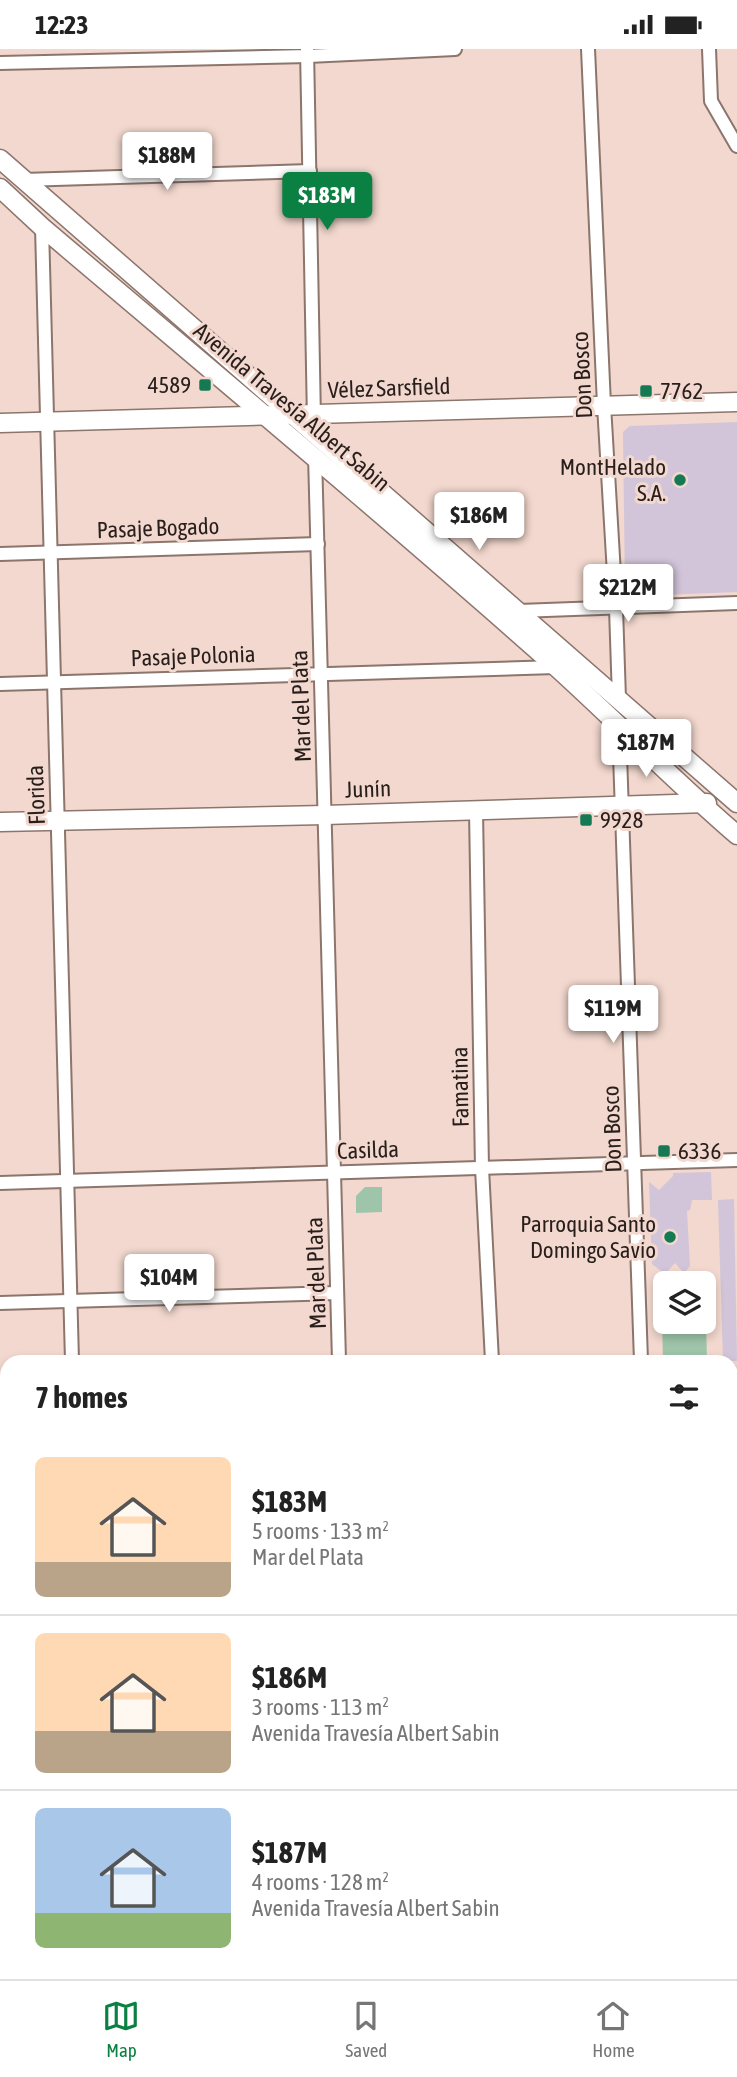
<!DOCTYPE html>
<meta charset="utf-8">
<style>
:root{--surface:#fff;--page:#f2f2f2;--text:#222;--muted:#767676;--line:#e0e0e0;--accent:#0b8043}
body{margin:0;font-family:"Asap Condensed",sans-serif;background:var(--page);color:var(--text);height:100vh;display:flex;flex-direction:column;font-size:26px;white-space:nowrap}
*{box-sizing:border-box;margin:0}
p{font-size:23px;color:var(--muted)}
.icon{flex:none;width:38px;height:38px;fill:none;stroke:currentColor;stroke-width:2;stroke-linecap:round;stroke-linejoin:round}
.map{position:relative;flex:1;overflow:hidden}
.panel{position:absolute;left:0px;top:1306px;width:738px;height:625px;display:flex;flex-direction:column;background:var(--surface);border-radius:21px 21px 0 0;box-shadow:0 4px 10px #0003}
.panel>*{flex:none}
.tools{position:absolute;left:653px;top:1222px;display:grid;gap:14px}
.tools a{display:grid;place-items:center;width:63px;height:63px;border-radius:10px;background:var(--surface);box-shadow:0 4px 10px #0003;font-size:35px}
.price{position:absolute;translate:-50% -60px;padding:0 16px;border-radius:7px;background:#fff;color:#222;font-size:23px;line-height:46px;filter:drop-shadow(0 2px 4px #0008)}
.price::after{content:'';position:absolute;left:50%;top:42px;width:21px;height:16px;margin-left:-10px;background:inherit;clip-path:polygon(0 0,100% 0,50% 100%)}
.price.current{background:var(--accent);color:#fff}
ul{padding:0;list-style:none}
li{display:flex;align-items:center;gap:21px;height:175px;padding:0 35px}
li+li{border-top:2px solid var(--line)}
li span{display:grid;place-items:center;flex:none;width:196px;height:140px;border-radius:10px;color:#555}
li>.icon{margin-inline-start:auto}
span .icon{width:84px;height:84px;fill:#fffc;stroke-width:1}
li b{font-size:30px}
h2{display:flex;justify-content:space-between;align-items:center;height:84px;padding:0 35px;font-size:30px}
.status{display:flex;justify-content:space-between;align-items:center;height:49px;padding:0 35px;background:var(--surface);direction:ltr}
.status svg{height:19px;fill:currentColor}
.menu{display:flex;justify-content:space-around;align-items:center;height:98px;border-top:2px solid var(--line);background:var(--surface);font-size:19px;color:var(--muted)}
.menu a{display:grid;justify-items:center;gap:4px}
.menu .current{color:var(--accent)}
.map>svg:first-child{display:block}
.green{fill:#9ec5aa}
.building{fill:#d2c4d9}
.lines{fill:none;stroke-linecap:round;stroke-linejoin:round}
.lane-casing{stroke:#8c756c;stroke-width:10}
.street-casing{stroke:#8c756c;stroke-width:16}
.secondary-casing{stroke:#8c756c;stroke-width:21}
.lane{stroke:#fff;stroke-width:6}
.street{stroke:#fff;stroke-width:12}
.secondary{stroke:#fff;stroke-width:18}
.poi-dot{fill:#157a53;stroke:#f2d8ce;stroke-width:2.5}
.labels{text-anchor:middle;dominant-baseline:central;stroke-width:6;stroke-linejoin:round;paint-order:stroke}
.street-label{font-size:23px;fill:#281e1b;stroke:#f2d8ce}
.poi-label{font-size:23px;fill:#281e1b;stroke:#f2d8ce;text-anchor:end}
</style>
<div class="status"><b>12:23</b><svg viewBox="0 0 49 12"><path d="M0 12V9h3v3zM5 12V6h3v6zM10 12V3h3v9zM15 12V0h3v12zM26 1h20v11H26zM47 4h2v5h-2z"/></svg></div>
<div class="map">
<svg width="737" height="1930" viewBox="0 0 737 1930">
<rect width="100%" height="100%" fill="#f2d8ce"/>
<g class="green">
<polygon points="365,1138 382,1138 382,1163 356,1164 356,1147"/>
<polygon points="704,1271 706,1271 707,1312 663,1312 662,1272"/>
</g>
<g class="building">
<polygon points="737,373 737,543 636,547 625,538 623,383 630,377"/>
<polygon points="711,1123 712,1151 692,1151 690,1161 687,1162 690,1217 684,1224 675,1214 665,1225 652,1215 649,1133 659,1141 673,1127 673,1124"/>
<polygon points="734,1150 737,1312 723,1312 718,1151"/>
</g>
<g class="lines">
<g class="lane-casing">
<g id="lane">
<polyline points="0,1672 7,1672"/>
<polyline points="0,1857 7,1856"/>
<polyline points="198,1923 205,1930"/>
</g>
</g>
<g class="street-casing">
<g id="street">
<polyline points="307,0 314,371"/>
<polyline points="588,0 604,356 616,559 619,650"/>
<polyline points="709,0 711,52 737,97"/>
<polyline points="0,14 308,7 455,0"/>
<polyline points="23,131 310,122"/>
<polyline points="42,178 72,1312"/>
<polyline points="315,406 339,1312"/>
<polyline points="0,505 318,495"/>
<polyline points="519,562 737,554"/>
<polyline points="0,635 556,618"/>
<polyline points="619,677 641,1312"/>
<polyline points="476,762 482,1119 492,1312"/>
<polyline points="0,1134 737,1111"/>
<polyline points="0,1254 337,1244"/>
<polyline points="732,1425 737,1425"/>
<polyline points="0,1451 7,1451"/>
</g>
</g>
<g class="secondary-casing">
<g id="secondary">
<polyline points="0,110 737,754"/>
<path d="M0,139L42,178C213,323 386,467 554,616C616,672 674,732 737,786"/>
<polyline points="0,374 737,353"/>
<polyline points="0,773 325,766 707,754"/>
</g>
</g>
<use href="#lane" class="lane"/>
<use href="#street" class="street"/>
<use href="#secondary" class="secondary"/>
</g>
<g class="poi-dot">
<rect x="198" y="329" width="14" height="14" rx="3.5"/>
<rect x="639" y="335" width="14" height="14" rx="3.5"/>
<circle cx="680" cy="431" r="7"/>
<rect x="579" y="764" width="14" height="14" rx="3.5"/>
<rect x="657" y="1095" width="14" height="14" rx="3.5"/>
<circle cx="670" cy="1188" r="7"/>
</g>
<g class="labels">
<g class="street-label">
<text transform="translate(582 326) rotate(-93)">Don Bosco</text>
<text transform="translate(389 339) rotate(-2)">Vélez Sarsfield</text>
<text transform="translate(292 358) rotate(40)">Avenida Travesía Albert Sabin</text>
<text transform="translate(158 479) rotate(-2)">Pasaje Bogado</text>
<text transform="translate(193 607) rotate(-2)">Pasaje Polonia</text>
<text transform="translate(301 657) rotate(-92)">Mar del Plata</text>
<text transform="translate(368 740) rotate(-2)">Junín</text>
<text transform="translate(36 746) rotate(-92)">Florida</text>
<text transform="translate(460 1038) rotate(-91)">Famatina</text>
<text transform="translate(612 1080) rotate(-92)">Don Bosco</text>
<text transform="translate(368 1101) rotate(-2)">Casilda</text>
<text transform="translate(316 1224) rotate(-92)">Mar del Plata</text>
</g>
<g class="poi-label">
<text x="191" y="336">4589</text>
<text x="660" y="342" text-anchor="start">7762</text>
<text x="666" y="418">MontHelado<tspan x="666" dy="26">S.A.</tspan></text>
<text x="600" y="771" text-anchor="start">9928</text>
<text x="678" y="1102" text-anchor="start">6336</text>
<text x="656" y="1175">Parroquia Santo<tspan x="656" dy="26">Domingo Savio</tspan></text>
</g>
</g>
</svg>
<div class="tools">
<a><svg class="icon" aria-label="layers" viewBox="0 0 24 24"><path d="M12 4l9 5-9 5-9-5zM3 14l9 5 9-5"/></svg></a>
</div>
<b class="price" style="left:167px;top:143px">$188M</b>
<b class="price current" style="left:327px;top:183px">$183M</b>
<b class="price" style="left:479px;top:503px">$186M</b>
<b class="price" style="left:628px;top:575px">$212M</b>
<b class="price" style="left:646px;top:730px">$187M</b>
<b class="price" style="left:613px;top:996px">$119M</b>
<b class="price" style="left:169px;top:1265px">$104M</b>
<section class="panel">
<h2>7 homes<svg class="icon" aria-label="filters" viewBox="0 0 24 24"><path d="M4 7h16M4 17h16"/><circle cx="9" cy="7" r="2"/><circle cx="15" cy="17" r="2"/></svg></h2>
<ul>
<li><span style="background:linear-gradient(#ffd9b3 75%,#b9a48a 0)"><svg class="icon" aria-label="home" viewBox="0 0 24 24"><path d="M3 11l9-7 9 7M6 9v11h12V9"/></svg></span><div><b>$183M</b><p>5 rooms · 133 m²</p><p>Mar del Plata</p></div></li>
<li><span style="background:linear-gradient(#ffd9b3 70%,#b9a48a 0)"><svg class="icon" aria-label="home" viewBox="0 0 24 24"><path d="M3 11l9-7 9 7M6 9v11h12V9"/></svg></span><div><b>$186M</b><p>3 rooms · 113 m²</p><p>Avenida Travesía Albert Sabin</p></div></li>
<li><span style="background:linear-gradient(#a9c7e8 75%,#8fb573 0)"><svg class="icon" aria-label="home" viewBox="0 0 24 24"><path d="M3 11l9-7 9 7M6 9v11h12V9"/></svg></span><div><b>$187M</b><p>4 rooms · 128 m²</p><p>Avenida Travesía Albert Sabin</p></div></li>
</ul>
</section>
</div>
<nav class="menu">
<a class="current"><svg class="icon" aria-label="map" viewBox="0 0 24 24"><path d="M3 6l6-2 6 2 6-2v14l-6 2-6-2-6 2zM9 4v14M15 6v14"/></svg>Map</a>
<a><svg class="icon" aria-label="saved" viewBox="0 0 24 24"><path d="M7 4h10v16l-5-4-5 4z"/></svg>Saved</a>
<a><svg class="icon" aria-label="home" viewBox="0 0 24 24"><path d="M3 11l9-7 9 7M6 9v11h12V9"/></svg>Home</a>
</nav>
